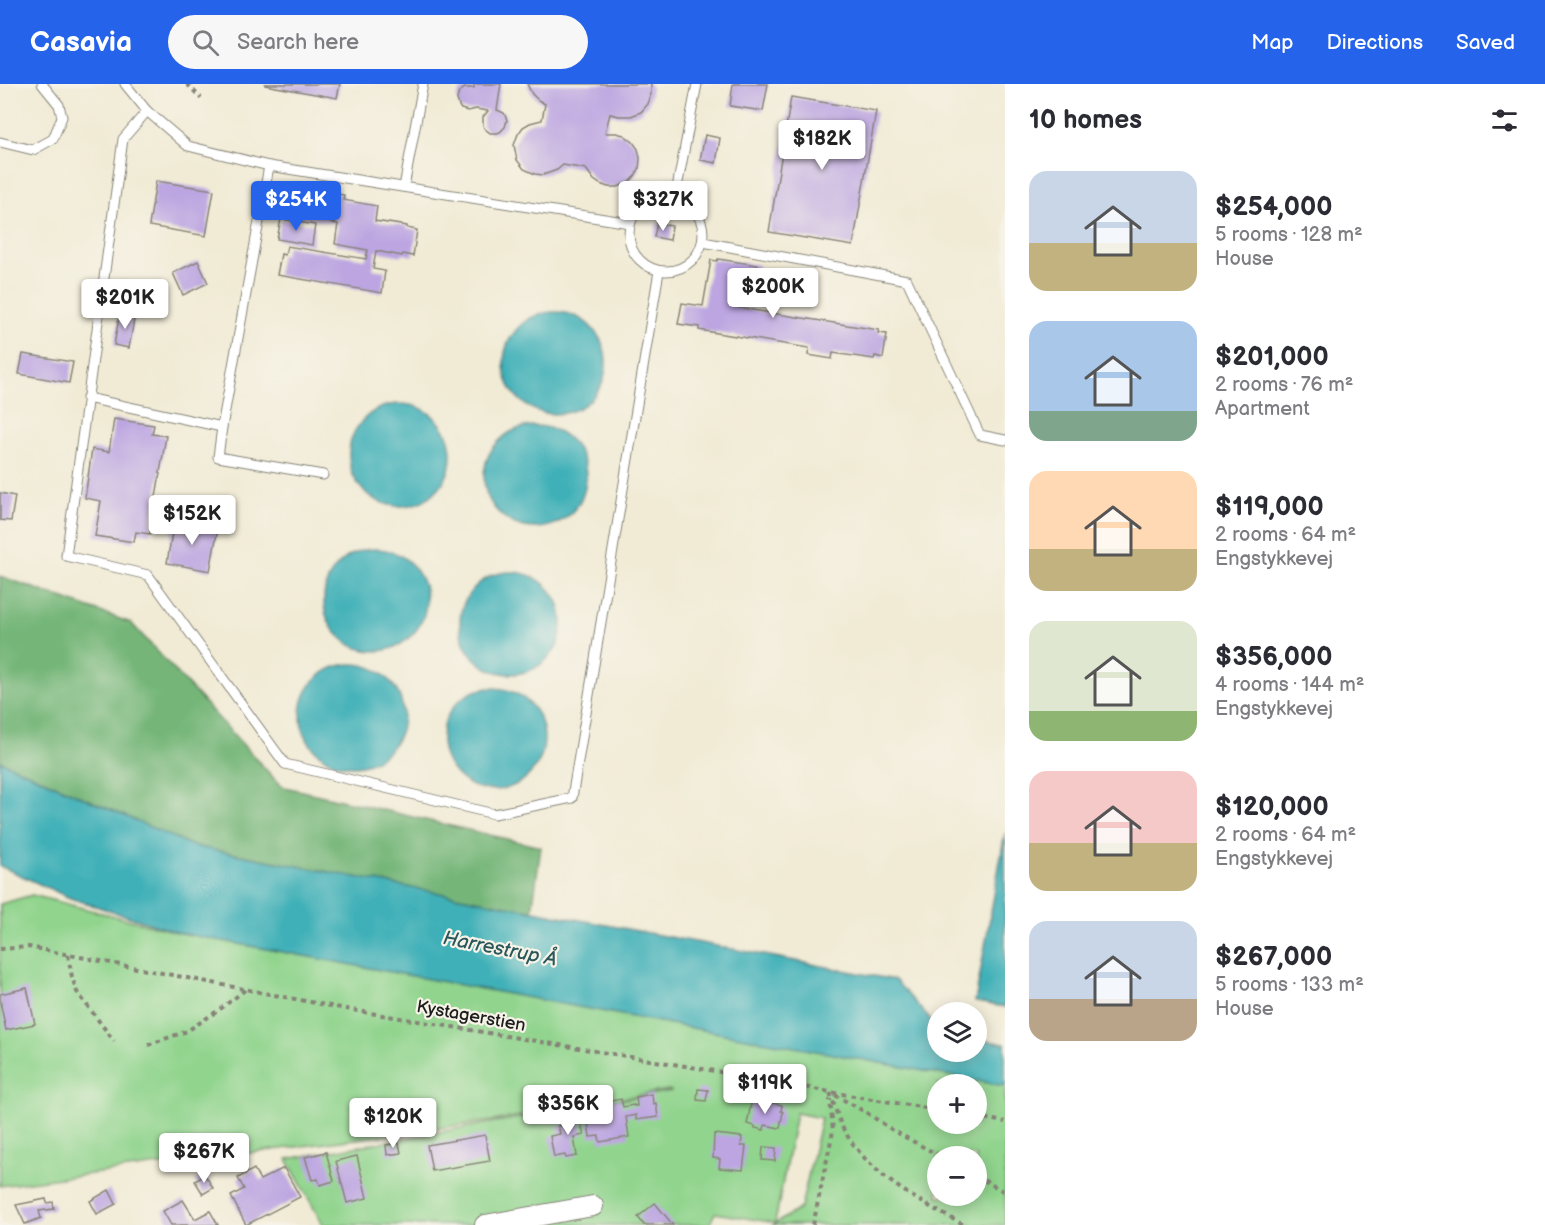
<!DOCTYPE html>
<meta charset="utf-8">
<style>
:root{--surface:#fff;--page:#f7f7f7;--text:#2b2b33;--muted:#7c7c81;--accent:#2563eb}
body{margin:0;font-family:"Balsamiq Sans",sans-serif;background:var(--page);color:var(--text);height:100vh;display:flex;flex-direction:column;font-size:22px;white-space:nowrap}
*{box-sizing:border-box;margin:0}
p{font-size:20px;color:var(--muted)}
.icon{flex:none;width:33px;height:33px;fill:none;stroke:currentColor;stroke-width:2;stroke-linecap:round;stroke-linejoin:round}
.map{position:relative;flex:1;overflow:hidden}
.sheet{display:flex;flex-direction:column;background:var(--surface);width:540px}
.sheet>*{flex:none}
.tools{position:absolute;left:927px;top:918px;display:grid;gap:12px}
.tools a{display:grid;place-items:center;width:60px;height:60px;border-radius:50%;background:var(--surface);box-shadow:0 3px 15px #0003;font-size:30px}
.price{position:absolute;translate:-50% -51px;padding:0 14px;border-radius:6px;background:#fff;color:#222;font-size:20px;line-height:39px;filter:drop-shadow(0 2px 3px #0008)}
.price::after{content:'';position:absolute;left:50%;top:36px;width:18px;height:14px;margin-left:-9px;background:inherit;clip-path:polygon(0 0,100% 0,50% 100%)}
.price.current{background:var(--accent);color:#fff}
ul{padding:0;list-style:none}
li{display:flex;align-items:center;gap:18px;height:150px;padding:0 24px}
li span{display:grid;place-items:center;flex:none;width:168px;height:120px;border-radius:18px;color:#555}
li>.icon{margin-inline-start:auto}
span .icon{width:72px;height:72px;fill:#fffc;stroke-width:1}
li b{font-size:26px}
h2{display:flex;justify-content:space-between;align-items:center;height:72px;padding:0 24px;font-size:26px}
header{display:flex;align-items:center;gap:36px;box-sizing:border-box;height:84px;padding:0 30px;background:var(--accent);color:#fff}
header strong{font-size:28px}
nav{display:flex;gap:33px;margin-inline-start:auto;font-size:21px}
.search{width:420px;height:54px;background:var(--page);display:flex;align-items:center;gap:15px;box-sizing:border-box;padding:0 21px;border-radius:33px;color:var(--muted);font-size:22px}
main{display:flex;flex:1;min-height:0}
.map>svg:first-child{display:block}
.green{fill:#90d48d;stroke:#567854;stroke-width:1.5;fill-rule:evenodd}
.forest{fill:#74b678;stroke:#48694a;stroke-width:1.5}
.water{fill:#3fb0b8;stroke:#2e666a;stroke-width:1.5}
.building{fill:#bca5e1}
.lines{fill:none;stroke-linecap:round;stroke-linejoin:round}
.service-casing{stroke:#868478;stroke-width:11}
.minor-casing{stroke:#868478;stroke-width:22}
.path{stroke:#868478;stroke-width:4;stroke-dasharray:4.5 4.5;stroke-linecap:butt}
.service{stroke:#fff;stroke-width:9}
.minor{stroke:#fff;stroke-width:20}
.labels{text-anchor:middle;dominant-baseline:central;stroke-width:4.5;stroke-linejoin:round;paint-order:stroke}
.street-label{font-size:18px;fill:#1c1c1c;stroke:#f7f3e8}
.water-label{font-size:20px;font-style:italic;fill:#2a575a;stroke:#f7f3e8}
</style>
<header>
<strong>Casavia</strong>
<div class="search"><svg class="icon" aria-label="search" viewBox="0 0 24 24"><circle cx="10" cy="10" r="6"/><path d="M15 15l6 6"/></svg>Search here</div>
<nav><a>Map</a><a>Directions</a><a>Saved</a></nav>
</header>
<main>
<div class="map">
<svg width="1005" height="1141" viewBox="0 0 1005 1141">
<rect width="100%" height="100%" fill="#f7f3e8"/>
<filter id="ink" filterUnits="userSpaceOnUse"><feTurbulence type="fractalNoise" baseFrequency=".0167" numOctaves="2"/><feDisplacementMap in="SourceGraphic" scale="12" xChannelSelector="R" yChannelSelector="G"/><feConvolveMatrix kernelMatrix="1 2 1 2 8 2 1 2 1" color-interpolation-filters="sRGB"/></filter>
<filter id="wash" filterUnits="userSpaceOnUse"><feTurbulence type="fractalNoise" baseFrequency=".008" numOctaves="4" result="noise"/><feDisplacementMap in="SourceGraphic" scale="24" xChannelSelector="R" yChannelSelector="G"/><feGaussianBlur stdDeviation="1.35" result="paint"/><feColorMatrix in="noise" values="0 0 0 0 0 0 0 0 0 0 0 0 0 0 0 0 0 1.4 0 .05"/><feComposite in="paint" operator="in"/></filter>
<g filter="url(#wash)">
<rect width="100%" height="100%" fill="#f1ebd5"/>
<path class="green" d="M32,811L180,849L1005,1002V1141H773L801,1124L821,1034L796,1029L775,1139L715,1129L709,1141H323L287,1075L672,1007L668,1006L492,1037L0,1102V820ZM938,1000H976V1040H938ZM938,1072H976V1112H938Z"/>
<polygon class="forest" points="0,492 131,539 281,702 541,763 532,827 193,762 0,677"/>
<g class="water">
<circle cx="555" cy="279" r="51"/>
<circle cx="400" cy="371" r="51"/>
<circle cx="535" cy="393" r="51"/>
<circle cx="375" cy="516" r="51"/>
<circle cx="511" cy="539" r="51"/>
<circle cx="352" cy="631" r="51"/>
<circle cx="493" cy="655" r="51"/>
<polygon points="0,677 193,762 895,896 937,943 938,968 976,968 977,955 1005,960 1005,1002 180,849 70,814 0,782"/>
<polygon points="1005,749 1005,923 975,918"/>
</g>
<g id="blocks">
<g class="building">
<polygon points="265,0 340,0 337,14 265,1"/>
<polygon points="474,0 501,0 497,26 504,29 507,36 505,43 500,48 497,49 490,49 484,44 483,41 483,33 488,27 476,25 468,27 461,25 459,22 457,15 459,8 465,4 474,4"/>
<polygon points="527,0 651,0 651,10 648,20 641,28 631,32 619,32 610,30 605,49 616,49 624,51 633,58 638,65 640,74 639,85 635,92 629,98 618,103 608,103 600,100 594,96 586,85 563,81 557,86 543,91 535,90 524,85 517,76 514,61 518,50 523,43 530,39 542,36 545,20 538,16 532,10"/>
<polygon points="733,0 768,0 763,27 730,22"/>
<polygon points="791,13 876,27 853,162 769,148"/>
<polygon points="705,51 720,54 716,79 700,76"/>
<polygon points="156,97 214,106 206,152 149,142"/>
<polygon points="286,101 344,111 343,116 377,122 375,137 407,142 407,144 417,146 413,172 403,170 402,172 376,167 373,185 385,187 382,209 277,191 281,170 285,171 287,162 366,175 368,166 335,160 338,140 281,130"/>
<polygon points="281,135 315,141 312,161 277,155"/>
<polygon points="657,139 672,142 670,156 654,153"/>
<polygon points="718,175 758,181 757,185 755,185 752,201 743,200 739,224 879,246 878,249 887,250 883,274 875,272 874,275 833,269 832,275 808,271 809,264 699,246 699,243 678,240 682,219 703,222 711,176 717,177"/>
<polygon points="198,177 208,199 183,211 173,189"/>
<polygon points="120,228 135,230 129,264 114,261"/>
<polygon points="23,270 73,278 69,299 19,290"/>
<polygon points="114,335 154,341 152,350 166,352 150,450 136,448 134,458 95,452 101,417 85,414 92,365 109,368"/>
<polygon points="0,409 15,412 11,437 0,436"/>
<polygon points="174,437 218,444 210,487 167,479"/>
<polygon points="27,904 35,940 6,946 0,917 0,910"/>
<polygon points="698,1005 708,1006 706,1017 697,1016"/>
<polygon points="652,1010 653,1020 656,1019 658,1033 636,1036 636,1031 626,1033 629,1053 600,1058 599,1052 590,1053 588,1038 596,1036 594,1020 621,1015 623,1023 634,1021 634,1022 637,1022 636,1013"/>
<polygon points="752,1015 782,1021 781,1027 783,1028 780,1044 765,1041 764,1046 755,1044 755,1042 747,1040"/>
<polygon points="582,1024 585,1039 581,1040 584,1051 574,1053 577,1072 566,1074 565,1071 554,1073 550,1052 560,1050 558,1042 573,1039 571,1026"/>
<polygon points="714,1050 742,1053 741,1062 746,1062 743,1086 719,1084 720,1075 713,1074"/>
<polygon points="485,1051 490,1077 432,1087 427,1061"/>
<polygon points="399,1059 401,1069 387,1071 386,1061"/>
<polygon points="763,1063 776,1064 775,1077 762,1076"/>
<polygon points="326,1068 334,1097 320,1101 318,1095 312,1096 305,1073"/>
<polygon points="357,1072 367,1114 347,1119 336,1077"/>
<polygon points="284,1084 300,1113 246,1141 231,1112 244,1105 238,1094 254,1085 260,1096"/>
<polygon points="205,1091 213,1104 203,1110 195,1097"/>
<polygon points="109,1106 116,1120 97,1130 90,1117"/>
<polygon points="46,1115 47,1119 53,1118 54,1125 39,1127 41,1134 25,1140 16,1121"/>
<polygon points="183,1116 195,1135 210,1127 218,1141 171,1141 163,1127"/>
<polygon points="655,1119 673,1141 644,1141 638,1133"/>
</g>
</g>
</g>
<g filter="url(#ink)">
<use href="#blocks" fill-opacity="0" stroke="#868478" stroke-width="1.5"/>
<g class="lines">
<g class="service-casing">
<g id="service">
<polyline points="125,0 147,27 188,62 269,82 630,139"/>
<polyline points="147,27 123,55 66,472 148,491 285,680 494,730 572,714 659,187"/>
<polyline points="0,58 33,66 53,55 62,33 59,21 42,0"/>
<polyline points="404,103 423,0"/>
<circle cx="666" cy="150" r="37"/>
<polyline points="675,114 697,0"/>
<polyline points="703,158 907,196 980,351 1005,356"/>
<polyline points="87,314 222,343 269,82"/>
<polyline points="222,343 218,373 323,391"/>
</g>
</g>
<g class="minor-casing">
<polyline id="minor" points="485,1141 593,1122"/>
</g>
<g class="path">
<polyline points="187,0 201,14"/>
<polyline points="0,865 29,863 346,925 768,996 830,1008 938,1026"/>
<polyline points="68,871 72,893 77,908 114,957"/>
<polyline points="148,961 187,947 219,926 245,906"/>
<path d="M830,1009C835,1021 838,1037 845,1048C874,1095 917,1116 964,1141"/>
<polyline points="835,1011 867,1029 894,1047 940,1072"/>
<polyline points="976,1033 1005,1038"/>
<polyline points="976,1092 1005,1108"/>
<polyline points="813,1141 833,1047 830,1015"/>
</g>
<use href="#service" class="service"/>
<use href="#minor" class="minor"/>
</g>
</g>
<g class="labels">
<g class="street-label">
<text transform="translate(471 932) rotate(10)">Kystagerstien</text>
</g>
<g class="water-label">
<text transform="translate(500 865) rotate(11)">Harrestrup Å</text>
</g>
</g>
</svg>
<div class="tools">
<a><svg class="icon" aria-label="layers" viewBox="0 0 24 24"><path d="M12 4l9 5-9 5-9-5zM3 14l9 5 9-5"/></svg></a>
<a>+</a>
<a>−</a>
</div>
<b class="price" style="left:822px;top:87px">$182K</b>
<b class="price current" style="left:296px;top:148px">$254K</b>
<b class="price" style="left:663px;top:148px">$327K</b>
<b class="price" style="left:773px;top:235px">$200K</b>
<b class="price" style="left:125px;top:246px">$201K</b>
<b class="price" style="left:192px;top:462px">$152K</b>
<b class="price" style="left:765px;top:1031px">$119K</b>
<b class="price" style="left:568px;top:1052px">$356K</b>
<b class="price" style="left:393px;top:1065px">$120K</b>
<b class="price" style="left:204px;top:1100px">$267K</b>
</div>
<section class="sheet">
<h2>10 homes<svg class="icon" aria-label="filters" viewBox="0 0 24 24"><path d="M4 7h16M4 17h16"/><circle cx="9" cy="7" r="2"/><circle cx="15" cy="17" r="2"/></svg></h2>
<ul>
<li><span style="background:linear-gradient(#c9d6e8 60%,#c2b280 0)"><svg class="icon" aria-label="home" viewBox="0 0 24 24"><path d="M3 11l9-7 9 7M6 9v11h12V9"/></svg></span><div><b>$254,000</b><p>5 rooms · 128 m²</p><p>House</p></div></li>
<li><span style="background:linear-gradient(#a9c7e8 75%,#7fa58c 0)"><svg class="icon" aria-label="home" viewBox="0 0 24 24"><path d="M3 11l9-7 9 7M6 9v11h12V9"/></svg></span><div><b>$201,000</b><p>2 rooms · 76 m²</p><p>Apartment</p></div></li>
<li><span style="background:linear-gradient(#ffd9b3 65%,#c2b280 0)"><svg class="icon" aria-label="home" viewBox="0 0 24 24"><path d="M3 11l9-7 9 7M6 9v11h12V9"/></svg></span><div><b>$119,000</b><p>2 rooms · 64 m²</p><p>Engstykkevej</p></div></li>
<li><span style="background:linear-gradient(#dfe7d0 75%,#8fb573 0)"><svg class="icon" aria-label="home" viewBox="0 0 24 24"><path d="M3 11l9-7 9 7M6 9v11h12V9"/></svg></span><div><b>$356,000</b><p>4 rooms · 144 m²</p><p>Engstykkevej</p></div></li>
<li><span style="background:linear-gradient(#f6c9c9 60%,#c2b280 0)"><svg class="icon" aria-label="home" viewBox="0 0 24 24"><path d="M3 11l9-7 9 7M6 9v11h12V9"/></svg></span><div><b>$120,000</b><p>2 rooms · 64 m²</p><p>Engstykkevej</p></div></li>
<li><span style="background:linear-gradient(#c9d6e8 65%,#b9a48a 0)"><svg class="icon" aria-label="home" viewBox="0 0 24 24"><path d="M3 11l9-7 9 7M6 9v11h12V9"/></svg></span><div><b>$267,000</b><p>5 rooms · 133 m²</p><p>House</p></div></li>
</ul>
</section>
</main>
